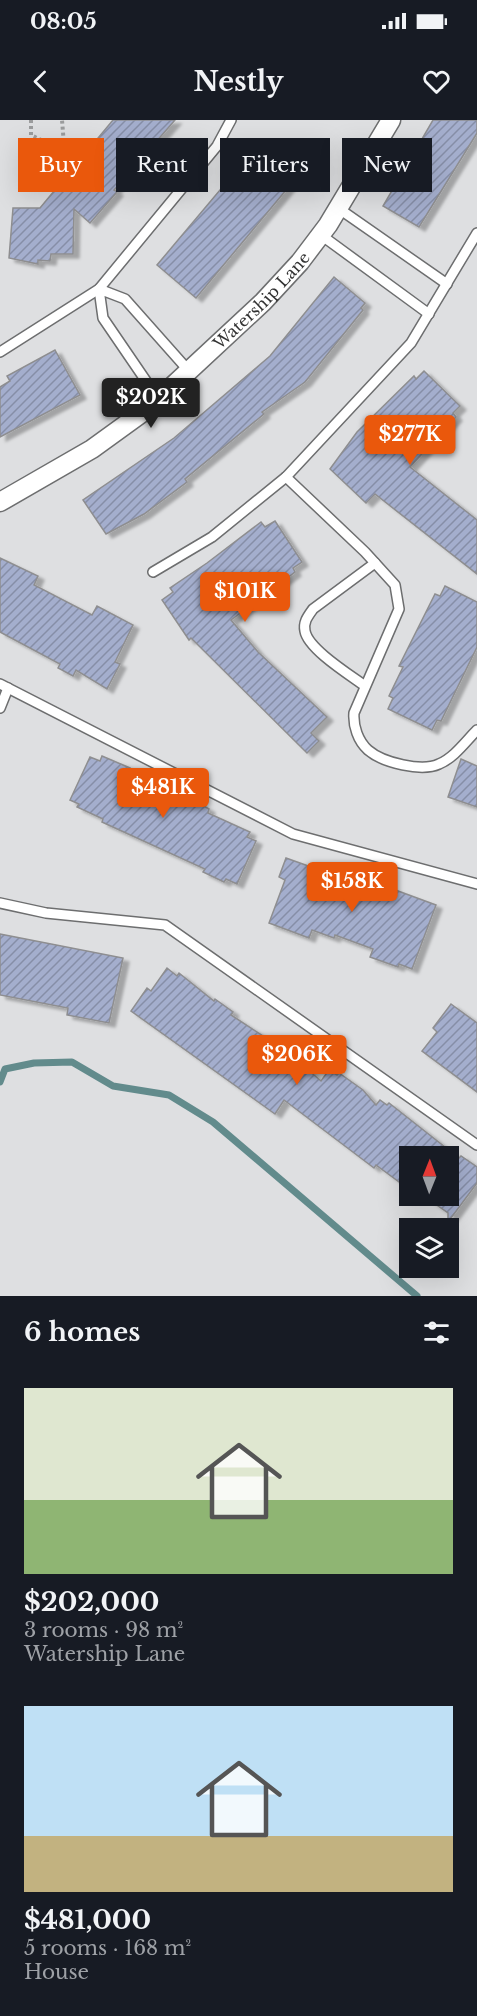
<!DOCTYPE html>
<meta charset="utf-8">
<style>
:root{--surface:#171b24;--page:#20242c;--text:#f1f3f6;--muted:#9ea1a6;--accent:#ea580c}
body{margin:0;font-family:"Libre Baskerville",serif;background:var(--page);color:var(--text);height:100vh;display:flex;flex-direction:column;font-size:22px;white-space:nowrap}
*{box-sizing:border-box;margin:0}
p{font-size:20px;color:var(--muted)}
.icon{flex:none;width:33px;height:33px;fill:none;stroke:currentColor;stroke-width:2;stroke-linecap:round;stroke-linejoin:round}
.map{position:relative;height:1176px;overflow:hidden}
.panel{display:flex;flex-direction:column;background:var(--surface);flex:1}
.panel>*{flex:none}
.top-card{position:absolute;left:18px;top:18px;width:441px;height:54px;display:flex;gap:12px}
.needle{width:39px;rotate:1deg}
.buttons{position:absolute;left:399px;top:1026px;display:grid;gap:12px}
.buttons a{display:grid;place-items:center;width:60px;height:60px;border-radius:0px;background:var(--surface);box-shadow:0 6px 24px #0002;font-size:30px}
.price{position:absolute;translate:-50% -51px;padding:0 14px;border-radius:6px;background:var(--accent);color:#fff;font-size:20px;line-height:39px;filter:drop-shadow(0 2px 3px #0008)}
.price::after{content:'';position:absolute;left:50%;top:36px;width:18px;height:14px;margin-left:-9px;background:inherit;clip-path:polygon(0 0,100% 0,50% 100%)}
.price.on{background:#222;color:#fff}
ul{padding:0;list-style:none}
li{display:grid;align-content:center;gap:12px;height:318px;padding:0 24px}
li span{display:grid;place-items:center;height:186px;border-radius:0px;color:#555}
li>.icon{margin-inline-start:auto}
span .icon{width:108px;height:108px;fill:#fffc;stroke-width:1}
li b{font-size:26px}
h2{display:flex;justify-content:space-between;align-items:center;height:72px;padding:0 24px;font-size:26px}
.tag{padding:0 21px;border-radius:0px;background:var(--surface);box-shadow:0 6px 24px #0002;font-size:21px;line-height:54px}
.tag.on{background:var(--accent);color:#fff}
.status{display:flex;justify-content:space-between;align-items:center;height:42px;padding:0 30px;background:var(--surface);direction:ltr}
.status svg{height:16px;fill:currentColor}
header{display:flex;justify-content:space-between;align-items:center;height:78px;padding:0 24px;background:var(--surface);font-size:27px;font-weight:800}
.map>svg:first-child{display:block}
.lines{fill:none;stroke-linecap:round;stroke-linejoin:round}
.stream{stroke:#628b8c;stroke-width:7}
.building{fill:url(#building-hatch);stroke:#8e8e90;stroke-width:1.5;filter:url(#shadow)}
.service-casing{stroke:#6d6e6f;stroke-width:12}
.minor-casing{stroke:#6d6e6f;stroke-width:21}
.path{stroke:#9b9c9d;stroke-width:4;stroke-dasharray:3 3;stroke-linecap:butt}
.service{stroke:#fff;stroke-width:9}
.minor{stroke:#fff;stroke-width:18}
.labels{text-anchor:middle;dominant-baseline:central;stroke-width:4.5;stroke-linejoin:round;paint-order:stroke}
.street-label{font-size:16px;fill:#333;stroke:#ececee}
</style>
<div class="status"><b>08:05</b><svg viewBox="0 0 49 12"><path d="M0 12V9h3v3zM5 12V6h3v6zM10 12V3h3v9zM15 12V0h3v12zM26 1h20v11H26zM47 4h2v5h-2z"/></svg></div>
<header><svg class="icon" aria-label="back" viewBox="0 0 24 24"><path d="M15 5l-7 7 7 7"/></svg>Nestly<svg class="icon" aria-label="heart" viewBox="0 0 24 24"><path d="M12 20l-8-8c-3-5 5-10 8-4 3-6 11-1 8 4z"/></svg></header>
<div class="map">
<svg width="477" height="1176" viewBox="0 0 477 1176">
<defs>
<pattern id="building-hatch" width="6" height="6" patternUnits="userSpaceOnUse" patternTransform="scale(1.5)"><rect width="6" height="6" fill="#a4aecd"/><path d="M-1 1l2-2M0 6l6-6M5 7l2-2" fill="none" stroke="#868ea7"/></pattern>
<filter id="shadow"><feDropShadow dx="6" dy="4" stdDeviation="1.5" flood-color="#0004"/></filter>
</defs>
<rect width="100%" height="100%" fill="#dedfe1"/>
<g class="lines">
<polyline class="stream" points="0,962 5,949 34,943 72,942 113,966 169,975 213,1002 417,1176"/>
</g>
<g class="building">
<polygon points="113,0 175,0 114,70 117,72 90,103 74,89 73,134 51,134 50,141 38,140 38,144 9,138 13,88 40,88"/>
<polygon points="433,0 477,0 477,13 419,107 383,86"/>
<polygon points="262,20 301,52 196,178 157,145"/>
<polygon points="334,157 365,183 361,188 363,190 305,262 262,292 264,294 185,359 187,362 144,394 106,414 83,380 174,318 270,236"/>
<polygon points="55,230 80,275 0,317 0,267 10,261 7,256"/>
<polygon points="424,251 460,286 453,293 456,297 410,347 477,400 477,454 375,374 366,383 330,349 357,312 414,256 416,259"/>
<polygon points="275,401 302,442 293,448 295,452 231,500 258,532 327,597 311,613 319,621 307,633 191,518 189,520 162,480 173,472 170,468 207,443 261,402 265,407"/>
<polygon points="0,438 38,456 34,465 92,495 97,486 133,505 115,542 120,544 107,569 76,550 73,556 58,548 60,544 0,512"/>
<polygon points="445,466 477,482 477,527 441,601 437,600 432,610 388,589 393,578 389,576 403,547 399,546 435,474 440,476"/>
<polygon points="102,636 130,648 128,652 171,668 209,689 208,693 250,712 247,717 256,721 237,764 226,759 224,762 203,752 205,749 102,702 103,699 77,687 79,684 70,680 90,637 100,641"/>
<polygon points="461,639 477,646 477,687 448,677"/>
<polygon points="286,738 367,767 388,773 390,768 436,785 412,849 399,844 398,847 370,837 373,829 335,815 334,818 312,810 309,818 269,803 285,760 279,757"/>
<polygon points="0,814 123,838 109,903 67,895 68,888 0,875"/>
<polygon points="167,848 177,856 179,853 214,881 215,879 233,892 231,895 286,931 321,961 329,950 337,955 339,953 363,970 376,985 380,980 387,985 389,983 459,1038 461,1036 477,1047 477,1063 448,1102 448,1093 424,1076 448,1076 448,1036 410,1036 410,1070 376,1045 374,1048 284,980 275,994 131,891 147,868 151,871"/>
<polygon points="451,884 477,903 477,972 422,931 437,912 433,908"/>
</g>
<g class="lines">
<g class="service-casing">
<g id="service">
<polyline points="338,88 447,164"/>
<polyline points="321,115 429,194"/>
<polyline points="0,232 99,169 217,26 231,0"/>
<polyline points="159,280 103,198 99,169 125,179 188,250"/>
<path d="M286,357L365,432L395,465L399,489L354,593C353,606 358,621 368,630C383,643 422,652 439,644C454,638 466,621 477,610"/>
<polyline points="153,452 212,417 286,357 411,223 477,113"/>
<polyline points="0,564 293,714 477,764"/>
<path d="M365,566C350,555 308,529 305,511C303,502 308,496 313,489L375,443"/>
<polyline points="0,588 8,568"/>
<polyline points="0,783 46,793 165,805 477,1025"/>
</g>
</g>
<g class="minor-casing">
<g id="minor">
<path id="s1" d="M0,382L92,329L150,287L263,182L300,142L328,105L391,0"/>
</g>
</g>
<polyline class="path" points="31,0 31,15 53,26 64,25 62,0"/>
<use href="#service" class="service"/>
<use href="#minor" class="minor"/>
</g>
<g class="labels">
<g class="street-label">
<text stroke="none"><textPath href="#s1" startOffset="332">Watership Lane</textPath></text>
</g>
</g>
</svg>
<div class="buttons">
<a><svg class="needle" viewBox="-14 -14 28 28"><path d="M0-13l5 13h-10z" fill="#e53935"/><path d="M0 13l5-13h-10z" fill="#9ea1a6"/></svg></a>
<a><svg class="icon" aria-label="layers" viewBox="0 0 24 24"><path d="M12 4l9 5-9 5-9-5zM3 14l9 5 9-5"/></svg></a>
</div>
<b class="price on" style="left:151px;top:309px">$202K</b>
<b class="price" style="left:410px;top:346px">$277K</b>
<b class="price" style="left:245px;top:503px">$101K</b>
<b class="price" style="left:163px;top:699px">$481K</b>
<b class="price" style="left:352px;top:793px">$158K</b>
<b class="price" style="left:297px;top:966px">$206K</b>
<div class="top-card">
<a class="tag on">Buy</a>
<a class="tag">Rent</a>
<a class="tag">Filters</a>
<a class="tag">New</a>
</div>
</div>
<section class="panel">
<h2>6 homes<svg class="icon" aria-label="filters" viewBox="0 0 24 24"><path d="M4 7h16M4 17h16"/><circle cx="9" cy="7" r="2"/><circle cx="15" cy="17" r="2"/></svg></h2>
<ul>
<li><span style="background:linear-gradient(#dfe7d0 60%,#8fb573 0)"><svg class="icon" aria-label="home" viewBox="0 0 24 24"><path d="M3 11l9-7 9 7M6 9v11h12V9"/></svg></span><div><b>$202,000</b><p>3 rooms · 98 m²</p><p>Watership Lane</p></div></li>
<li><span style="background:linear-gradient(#bfe0f5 70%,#c2b280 0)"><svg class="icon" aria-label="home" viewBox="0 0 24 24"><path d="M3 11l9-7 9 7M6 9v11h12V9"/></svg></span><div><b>$481,000</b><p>5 rooms · 168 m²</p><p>House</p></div></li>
</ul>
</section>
